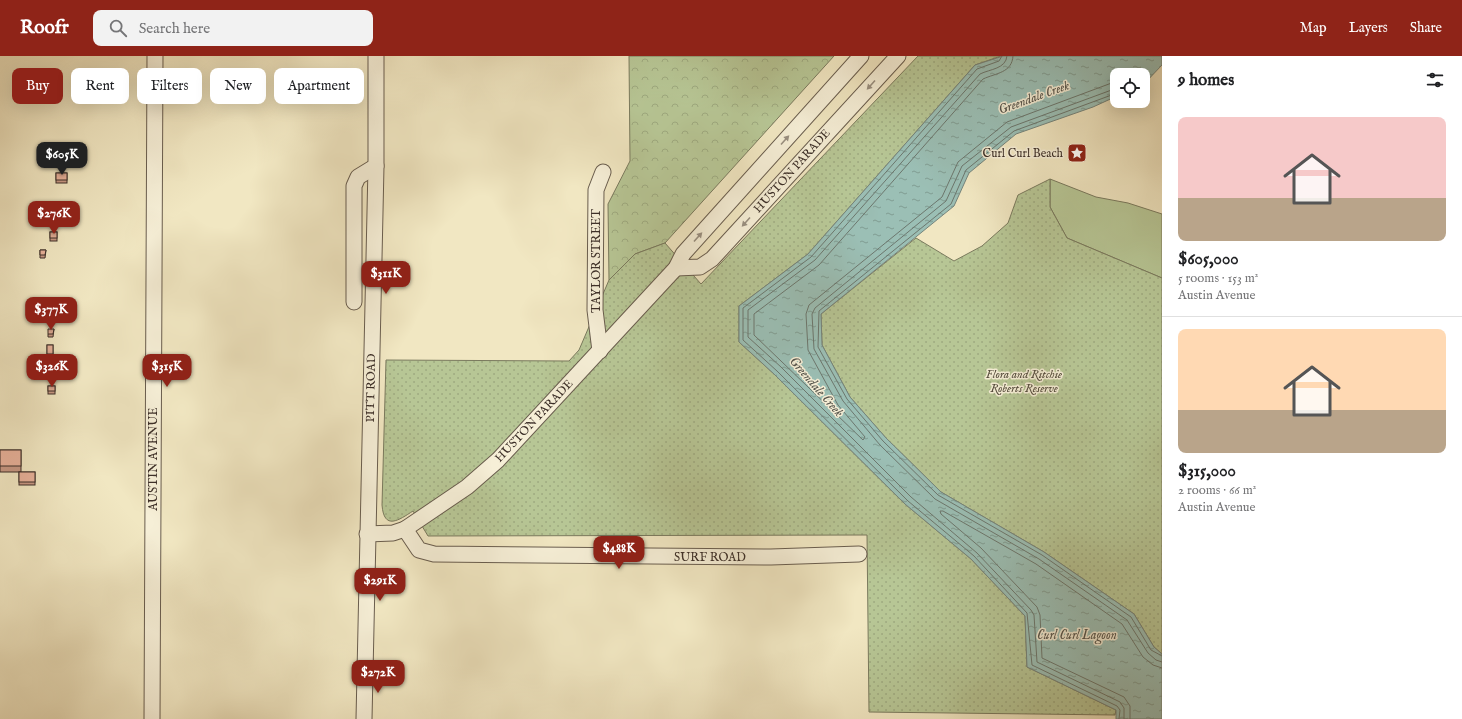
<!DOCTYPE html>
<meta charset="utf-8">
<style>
:root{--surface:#fff;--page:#f2f2f2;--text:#202124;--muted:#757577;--line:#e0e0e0;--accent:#8f2418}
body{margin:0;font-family:"IM FELL English",serif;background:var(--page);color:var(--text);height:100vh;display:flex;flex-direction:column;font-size:15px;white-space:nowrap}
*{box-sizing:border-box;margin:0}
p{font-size:13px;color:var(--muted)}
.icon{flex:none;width:22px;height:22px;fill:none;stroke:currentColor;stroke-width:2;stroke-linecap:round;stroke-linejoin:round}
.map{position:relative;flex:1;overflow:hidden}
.drawer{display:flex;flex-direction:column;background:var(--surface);width:300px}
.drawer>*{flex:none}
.top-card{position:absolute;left:12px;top:12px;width:380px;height:36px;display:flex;gap:8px}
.tools{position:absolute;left:1110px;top:12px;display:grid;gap:8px}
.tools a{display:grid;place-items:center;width:40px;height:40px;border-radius:8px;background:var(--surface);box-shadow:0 4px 16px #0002;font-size:20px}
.price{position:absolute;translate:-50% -34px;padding:0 9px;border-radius:8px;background:var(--accent);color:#fff;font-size:13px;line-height:26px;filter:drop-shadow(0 1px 2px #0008)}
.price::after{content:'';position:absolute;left:50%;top:24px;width:12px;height:9px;margin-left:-6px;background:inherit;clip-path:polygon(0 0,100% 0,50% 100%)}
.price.on{background:#222;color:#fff}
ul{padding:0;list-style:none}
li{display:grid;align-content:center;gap:8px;height:212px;padding:0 16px}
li+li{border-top:1px solid var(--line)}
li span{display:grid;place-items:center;height:124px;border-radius:8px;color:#555}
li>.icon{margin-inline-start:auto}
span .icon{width:72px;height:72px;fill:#fffc;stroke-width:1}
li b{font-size:17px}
h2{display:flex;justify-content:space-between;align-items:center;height:48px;padding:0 16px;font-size:17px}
.pill{padding:0 14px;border-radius:8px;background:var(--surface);box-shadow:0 4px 16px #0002;font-size:14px;line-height:36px}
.pill.on{background:var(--accent);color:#fff}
header{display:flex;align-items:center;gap:24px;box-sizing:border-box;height:56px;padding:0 20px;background:var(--accent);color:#fff}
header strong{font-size:19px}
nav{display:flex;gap:22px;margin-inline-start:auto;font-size:14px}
.search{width:280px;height:36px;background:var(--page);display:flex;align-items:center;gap:10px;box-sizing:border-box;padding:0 14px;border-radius:8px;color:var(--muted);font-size:15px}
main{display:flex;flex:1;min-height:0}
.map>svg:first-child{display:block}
.grass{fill:#b7c695;stroke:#7a7a5e}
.forest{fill:url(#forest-crowns);stroke:#7a7a5e}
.park{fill:url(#park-dots);stroke:#7a7a5e}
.water{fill:url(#water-ripples);stroke:#75857d}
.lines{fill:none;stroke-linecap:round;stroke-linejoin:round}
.shore{stroke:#6c776e;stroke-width:1}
.minor-casing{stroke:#695d4e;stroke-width:17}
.minor{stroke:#f6efd7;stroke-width:15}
.wall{fill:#c79884;stroke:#3c2f28}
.building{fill:#e7b19a;stroke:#3c2f28}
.oneway{fill:#998f80}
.labels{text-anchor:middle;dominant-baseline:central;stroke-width:3;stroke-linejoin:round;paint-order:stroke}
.poi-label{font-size:12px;fill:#3c2f28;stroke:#f6efd7;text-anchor:end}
.street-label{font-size:12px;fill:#3c2f28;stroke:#f6efd7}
.park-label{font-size:12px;font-style:italic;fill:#554d3e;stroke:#f6efd7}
.water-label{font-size:13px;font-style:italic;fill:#54534b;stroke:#f6efd7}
</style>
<header>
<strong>Roofr</strong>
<div class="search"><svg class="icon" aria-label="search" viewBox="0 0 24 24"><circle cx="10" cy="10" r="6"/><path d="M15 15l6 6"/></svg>Search here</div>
<nav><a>Map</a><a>Layers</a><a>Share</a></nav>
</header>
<main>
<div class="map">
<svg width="1162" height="663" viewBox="0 0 1162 663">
<defs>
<pattern id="forest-crowns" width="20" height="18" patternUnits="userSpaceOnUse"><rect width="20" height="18" fill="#b7c695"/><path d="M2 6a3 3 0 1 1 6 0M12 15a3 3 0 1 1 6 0" fill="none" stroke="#9eaa80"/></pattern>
<pattern id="park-dots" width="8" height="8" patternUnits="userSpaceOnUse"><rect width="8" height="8" fill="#b7c695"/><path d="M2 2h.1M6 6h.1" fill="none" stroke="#9eaa80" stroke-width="1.8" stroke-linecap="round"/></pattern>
<pattern id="water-ripples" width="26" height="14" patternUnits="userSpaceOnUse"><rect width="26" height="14" fill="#9bbfb5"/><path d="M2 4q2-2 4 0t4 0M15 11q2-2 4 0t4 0" fill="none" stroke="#809c93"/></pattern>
</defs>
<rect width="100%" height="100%" fill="#f1e7c2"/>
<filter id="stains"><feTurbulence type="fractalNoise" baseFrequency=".005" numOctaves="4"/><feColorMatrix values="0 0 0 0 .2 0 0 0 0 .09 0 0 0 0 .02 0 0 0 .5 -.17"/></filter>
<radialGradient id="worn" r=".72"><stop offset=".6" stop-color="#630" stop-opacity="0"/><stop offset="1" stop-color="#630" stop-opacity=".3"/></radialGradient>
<polygon class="grass" points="1050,123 1096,141 1128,147 1162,158 1162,222 1067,182 1050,151"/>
<polygon class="forest" points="629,0 834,0 665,187 635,198 609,224 608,148 630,105"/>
<g class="park">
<path d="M918,0H1001L975,9L808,198L739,250V286L774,318L905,448L971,503L1025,560L1027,611L1116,654L1115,659L869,656L867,479L428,480L413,455C399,464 384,475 382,449L386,304L569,305L579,294L609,224L635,198L665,187L701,228Z"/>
<polygon points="1050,123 1050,151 1067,182 1162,222 1162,598 1154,591 1134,558 1044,496 941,436 886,382 850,341 822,289 821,258 916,182 954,205 982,190 1008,167 1018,139"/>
</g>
<polygon class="water" points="1003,0 1162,0 1162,9 1143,29 1143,19 1117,19 1117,40 1093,51 1016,78 969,117 954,150 821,258 822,289 850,341 886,382 941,436 1044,496 1134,558 1154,591 1162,598 1162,663 1116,663 1116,654 1027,611 1025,560 971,503 905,448 774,318 739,286 739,250 808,198 975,9"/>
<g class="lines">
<g class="shore">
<polyline points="1002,0 999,5 977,13 811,201 743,252 743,284 777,315 908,445 974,500 1027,557 1032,609 1117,650 1120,654 1119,663"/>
<path d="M1007,0C1006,13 990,13 980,18L815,204L748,254V281L781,311L911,441L977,497L1031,554L1034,559L1037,606L1120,646L1124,652V663"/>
<path d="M1013,0C1012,17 996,17 983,23L819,209L754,258V279L863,384L865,381L838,349L808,294L806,258L809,249L942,141L958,106L1007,66L1117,25"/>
<polyline points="1117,32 1011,71 962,110 946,145 815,252 812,258 814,293 843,345 880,389 935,443 1039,503 1127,564 1148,597 1156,604 1162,606"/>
<polyline points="1117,37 1014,75 966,114 951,148 819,255 818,291 847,343 883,385 938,439 1042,499 1131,561 1151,594 1162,600"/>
<polyline points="1130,663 1130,650 1124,641 1042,602 1040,559 1037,551 981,492 941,458 940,455 943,455 1036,508 1122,568 1143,601 1153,609 1162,612"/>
</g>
<g class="minor-casing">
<g id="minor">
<polyline points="676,212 700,211 712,203 898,0"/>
<polyline points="354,246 354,130 358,121 376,110"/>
<polyline points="600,295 595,254 596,134 603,116"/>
<polyline points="405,473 419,494 434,498 771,501 859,498"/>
<polyline points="367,478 393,477 405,473 467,431 498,404 676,212 683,198 861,0"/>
<polyline points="152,663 155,0"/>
<polyline points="364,663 376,110 376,0"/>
</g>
</g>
<use href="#minor" class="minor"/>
</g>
<g class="wall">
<rect x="56" y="117" width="11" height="10"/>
<polygon points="62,157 67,157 67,165 63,165"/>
<rect x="50" y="176" width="7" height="9"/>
<polygon points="40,194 46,194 45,202 40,202"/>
<polygon points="54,273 53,281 48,281 48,278"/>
<rect x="47" y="289" width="6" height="12"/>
<rect x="48" y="330" width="7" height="8"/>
<rect x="0" y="394" width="21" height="22"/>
<rect x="19" y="416" width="16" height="13"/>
</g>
<g class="building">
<rect x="56" y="117" width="11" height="7"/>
<polygon points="62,157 67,157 67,162 63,162"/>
<rect x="50" y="176" width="7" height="6"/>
<polygon points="40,194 46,194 45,199 40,199"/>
<polygon points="48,273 54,273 53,278 48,278"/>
<rect x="47" y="289" width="6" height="9"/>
<rect x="48" y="330" width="7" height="5"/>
<rect x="0" y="394" width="21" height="16"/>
<rect x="19" y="416" width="16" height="10"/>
</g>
<defs><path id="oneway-solid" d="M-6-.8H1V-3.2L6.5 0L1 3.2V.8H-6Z"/></defs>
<g class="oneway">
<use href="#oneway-solid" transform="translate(871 29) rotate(132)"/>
<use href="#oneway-solid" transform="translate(785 84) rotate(-48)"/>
<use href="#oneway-solid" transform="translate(746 166) rotate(132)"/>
<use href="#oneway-solid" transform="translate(698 181) rotate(-48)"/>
</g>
<defs>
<g id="sight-square" transform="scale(1)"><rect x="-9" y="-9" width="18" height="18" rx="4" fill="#8f2418" stroke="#f6efd7"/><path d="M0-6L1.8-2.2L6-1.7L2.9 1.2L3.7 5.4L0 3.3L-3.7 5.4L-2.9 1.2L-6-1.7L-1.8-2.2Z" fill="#fff"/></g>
</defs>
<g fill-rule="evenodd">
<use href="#sight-square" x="1077" y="97"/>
</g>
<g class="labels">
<g class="poi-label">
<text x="1063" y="97">Curl Curl Beach</text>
</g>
<g class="street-label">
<text transform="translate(792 115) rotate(-48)">HUSTON PARADE</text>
<text transform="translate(596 205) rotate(-90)">TAYLOR STREET</text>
<text transform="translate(371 332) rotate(-89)">PITT ROAD</text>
<text transform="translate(534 365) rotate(-47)">HUSTON PARADE</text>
<text transform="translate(153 403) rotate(-90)">AUSTIN AVENUE</text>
<text x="710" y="501">SURF ROAD</text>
</g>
<g class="park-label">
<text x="1024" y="318">Flora and Ritchie<tspan x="1024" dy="14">Roberts Reserve</tspan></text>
</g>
<g class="water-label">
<text transform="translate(1034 42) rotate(-20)">Greendale Creek</text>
<text transform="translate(816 331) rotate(49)">Greendale Creek</text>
<text x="1077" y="579">Curl Curl Lagoon</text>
</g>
</g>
<rect width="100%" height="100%" filter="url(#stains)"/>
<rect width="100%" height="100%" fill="url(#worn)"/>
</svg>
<div class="tools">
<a><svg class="icon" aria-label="locate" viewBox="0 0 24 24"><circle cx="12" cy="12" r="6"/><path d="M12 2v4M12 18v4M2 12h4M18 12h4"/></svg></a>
</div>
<b class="price on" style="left:62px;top:120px">$605K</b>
<b class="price" style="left:54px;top:179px">$276K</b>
<b class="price" style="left:386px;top:239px">$311K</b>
<b class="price" style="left:51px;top:275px">$377K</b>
<b class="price" style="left:52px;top:332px">$326K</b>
<b class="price" style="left:167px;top:332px">$315K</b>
<b class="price" style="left:619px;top:514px">$488K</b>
<b class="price" style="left:380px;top:546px">$291K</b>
<b class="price" style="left:378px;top:638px">$272K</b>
<div class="top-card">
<a class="pill on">Buy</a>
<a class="pill">Rent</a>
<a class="pill">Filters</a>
<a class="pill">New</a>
<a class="pill">Apartment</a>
</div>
</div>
<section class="drawer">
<h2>9 homes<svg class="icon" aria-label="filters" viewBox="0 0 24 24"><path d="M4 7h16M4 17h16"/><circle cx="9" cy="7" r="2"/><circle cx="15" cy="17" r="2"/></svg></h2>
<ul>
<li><span style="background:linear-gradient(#f6c9c9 65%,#b9a48a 0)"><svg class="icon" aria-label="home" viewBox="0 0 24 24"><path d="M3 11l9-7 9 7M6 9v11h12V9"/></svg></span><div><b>$605,000</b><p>5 rooms · 153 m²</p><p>Austin Avenue</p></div></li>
<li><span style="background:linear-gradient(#ffd9b3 65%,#b9a48a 0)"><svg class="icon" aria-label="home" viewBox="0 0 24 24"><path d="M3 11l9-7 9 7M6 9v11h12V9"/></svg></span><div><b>$315,000</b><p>2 rooms · 66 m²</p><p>Austin Avenue</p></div></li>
</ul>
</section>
</main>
